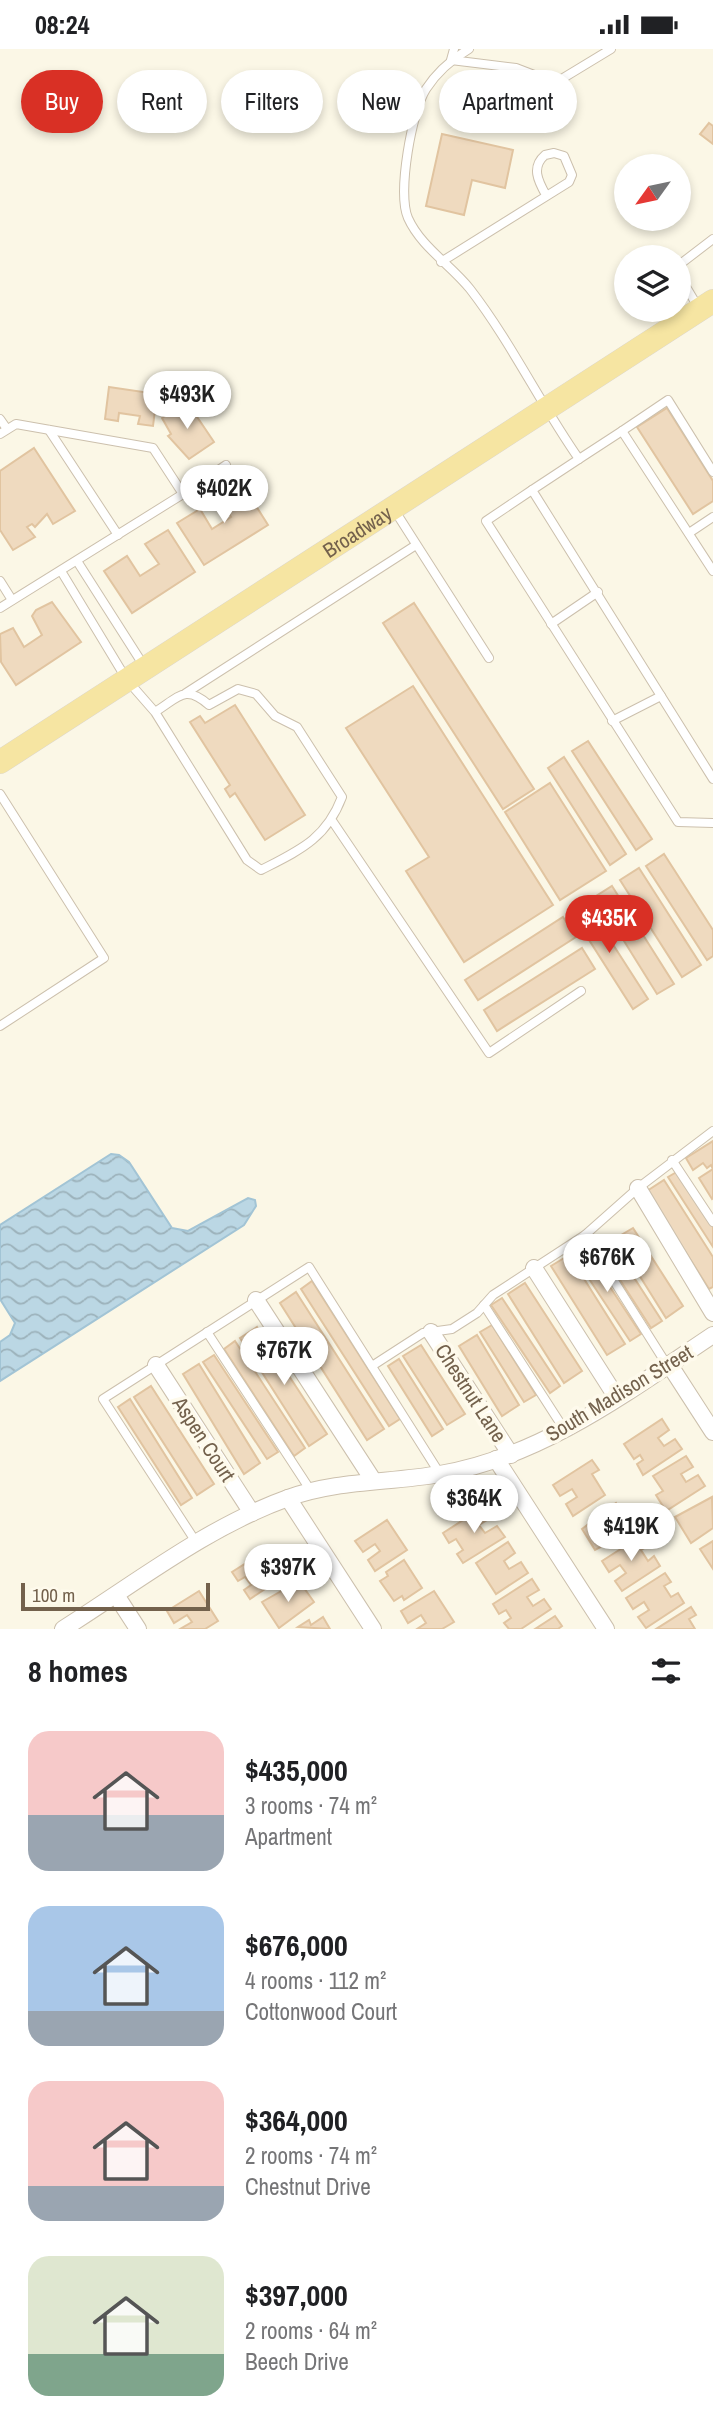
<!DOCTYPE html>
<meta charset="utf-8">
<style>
:root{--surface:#fff;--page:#f6f6f6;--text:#202124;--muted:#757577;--accent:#d93025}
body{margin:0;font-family:"Archivo Narrow",sans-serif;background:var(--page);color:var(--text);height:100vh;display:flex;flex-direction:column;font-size:26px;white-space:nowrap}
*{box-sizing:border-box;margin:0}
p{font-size:23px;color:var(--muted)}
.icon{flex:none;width:38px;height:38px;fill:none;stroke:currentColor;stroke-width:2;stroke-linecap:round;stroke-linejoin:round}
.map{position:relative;height:1580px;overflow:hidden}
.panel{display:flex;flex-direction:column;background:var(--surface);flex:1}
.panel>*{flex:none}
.guide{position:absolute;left:21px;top:21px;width:672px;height:63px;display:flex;gap:14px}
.needle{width:46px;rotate:237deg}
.tools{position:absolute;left:614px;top:105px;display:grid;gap:14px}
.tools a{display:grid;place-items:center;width:77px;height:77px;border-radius:50%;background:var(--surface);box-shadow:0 4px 10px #0003;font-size:35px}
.scale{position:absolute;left:21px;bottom:18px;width:189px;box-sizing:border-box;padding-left:7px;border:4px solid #73614c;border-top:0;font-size:19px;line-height:24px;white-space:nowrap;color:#73614c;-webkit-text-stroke:5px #fefaec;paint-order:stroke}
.price{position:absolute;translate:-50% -60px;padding:0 16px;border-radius:24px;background:#fff;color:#222;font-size:23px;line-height:46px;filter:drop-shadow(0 2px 4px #0008)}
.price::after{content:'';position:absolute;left:50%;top:42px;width:21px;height:16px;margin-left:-10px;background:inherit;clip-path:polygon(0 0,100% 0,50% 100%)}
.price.active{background:var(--accent);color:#fff}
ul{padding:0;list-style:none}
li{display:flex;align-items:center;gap:21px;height:175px;padding:0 28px}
li span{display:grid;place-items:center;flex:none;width:196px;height:140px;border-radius:21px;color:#555}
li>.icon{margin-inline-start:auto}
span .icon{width:84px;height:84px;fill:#fffc;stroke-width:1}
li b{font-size:30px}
h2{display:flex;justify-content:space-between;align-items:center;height:84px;padding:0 28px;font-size:30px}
.chip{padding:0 24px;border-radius:32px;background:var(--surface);box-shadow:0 4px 10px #0003;font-size:24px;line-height:63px}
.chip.active{background:var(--accent);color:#fff}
.status{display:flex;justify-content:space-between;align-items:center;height:49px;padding:0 35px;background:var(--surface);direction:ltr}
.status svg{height:19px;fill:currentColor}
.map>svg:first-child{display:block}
.water{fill:url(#water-waves);stroke:#a2c4d5;stroke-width:2}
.building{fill:#efdabf;stroke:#e1c4a0;stroke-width:2}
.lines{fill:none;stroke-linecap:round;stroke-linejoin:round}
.service-casing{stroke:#ccc0ad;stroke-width:10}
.minor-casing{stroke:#ccc0ad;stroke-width:18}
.primary-casing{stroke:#dbd6d0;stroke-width:24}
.service{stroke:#fff;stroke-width:8}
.minor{stroke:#fff;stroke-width:16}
.primary{stroke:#f6e5a2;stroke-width:23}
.labels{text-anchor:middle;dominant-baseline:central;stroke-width:7;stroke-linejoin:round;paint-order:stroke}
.street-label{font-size:21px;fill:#73614c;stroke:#fefaec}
</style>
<div class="status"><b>08:24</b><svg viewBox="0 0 49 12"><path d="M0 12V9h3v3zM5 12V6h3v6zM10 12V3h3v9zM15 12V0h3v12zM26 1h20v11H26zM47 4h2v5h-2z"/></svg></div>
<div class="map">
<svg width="713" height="1580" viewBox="0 0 713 1580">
<defs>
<pattern id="water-waves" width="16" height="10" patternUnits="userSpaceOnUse" patternTransform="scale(1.75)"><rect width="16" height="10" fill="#bbd7e4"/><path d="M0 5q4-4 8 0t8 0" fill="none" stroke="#9cb2bb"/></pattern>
</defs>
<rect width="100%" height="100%" fill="#fbf7e6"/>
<polygon class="water" points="111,1105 119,1106 129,1113 172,1179 188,1182 248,1149 255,1151 256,1157 244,1176 0,1332 0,1293 10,1286 15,1274 0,1250 0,1176"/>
<g class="building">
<polygon points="377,29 393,36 387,51 371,44"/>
<polygon points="709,74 713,77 713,95 700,85"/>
<polygon points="442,85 513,101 505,139 472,131 464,166 426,157"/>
<polygon points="109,338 157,345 153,377 138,375 140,367 119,364 118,372 105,370"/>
<polygon points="187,353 214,393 189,410 168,387 171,385 162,369"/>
<polygon points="667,359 713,432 713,452 693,465 637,378"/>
<polygon points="34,399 75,462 53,475 47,465 35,478 32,475 27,478 35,488 13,501 0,481 0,422"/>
<polygon points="241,433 268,476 204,516 177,474 200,460 212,480 231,468 218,448"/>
<polygon points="168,481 195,523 132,564 104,522 127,507 140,527 159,515 145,495"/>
<polygon points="52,553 81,593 16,636 1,613 0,585 13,579 24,598 42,586 32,567 36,561"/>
<polygon points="414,554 534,740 503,760 383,574"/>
<polygon points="413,637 553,856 464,913 406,822 429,808 346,679"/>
<polygon points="235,656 305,766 265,791 235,744 230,748 225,740 230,736 190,673 200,667 205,674"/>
<polygon points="588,692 652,790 636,801 572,702"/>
<polygon points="564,708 626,805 610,816 548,719"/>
<polygon points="550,734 606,822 560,851 505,763"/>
<polygon points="664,805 713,881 713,907 707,911 646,817"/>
<polygon points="639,819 701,916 682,928 620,831"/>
<polygon points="612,837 674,935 657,945 596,847"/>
<polygon points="585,852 648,950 633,960 570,861"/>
<polygon points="563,868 576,888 478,951 465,931"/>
<polygon points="582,899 595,920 497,982 484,961"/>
<polygon points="713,1092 713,1120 711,1116 707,1119 703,1114 693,1121 686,1109"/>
<polygon points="713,1120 713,1149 712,1150 699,1129"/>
<polygon points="680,1121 713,1174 713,1198 668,1128"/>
<polygon points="664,1131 713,1208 713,1238 709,1240 647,1142"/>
<polygon points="633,1179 683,1257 666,1269 616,1189"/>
<polygon points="611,1193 662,1272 651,1279 600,1200"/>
<polygon points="583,1197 641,1285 630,1292 572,1204"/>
<polygon points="569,1206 625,1295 607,1306 551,1217"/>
<polygon points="312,1232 400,1370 389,1377 301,1240"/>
<polygon points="525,1234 582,1322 564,1334 508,1245"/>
<polygon points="296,1243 384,1380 367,1391 280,1254"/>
<polygon points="502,1249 560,1337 550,1344 491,1256"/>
<polygon points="492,1276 536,1346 524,1353 480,1283"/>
<polygon points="257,1278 327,1385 309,1397 240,1289"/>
<polygon points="477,1286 519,1356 502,1367 459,1297"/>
<polygon points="235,1292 305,1399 294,1407 224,1300"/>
<polygon points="421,1296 465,1365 447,1376 403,1307"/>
<polygon points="214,1306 278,1403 267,1410 203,1313"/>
<polygon points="399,1310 443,1380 432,1387 388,1317"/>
<polygon points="199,1315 260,1414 244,1425 183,1325"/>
<polygon points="151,1337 214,1435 197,1446 134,1348"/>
<polygon points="130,1350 192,1449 181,1456 118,1358"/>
<polygon points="662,1370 669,1381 658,1389 664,1397 675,1390 682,1400 643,1426 637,1415 643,1411 640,1406 634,1410 624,1395"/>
<polygon points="686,1407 693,1418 681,1425 686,1433 698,1426 705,1437 666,1462 656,1446 663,1442 653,1427"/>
<polygon points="592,1411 599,1421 592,1425 605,1446 573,1467 566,1455 577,1448 572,1440 560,1447 553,1436"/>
<polygon points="712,1448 713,1479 691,1494 675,1468"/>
<polygon points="616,1454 633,1481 595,1501 582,1480"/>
<polygon points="485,1457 492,1468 479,1476 485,1484 497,1477 505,1488 463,1514 457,1505 463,1501 456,1490 449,1494 443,1484"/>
<polygon points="387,1471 407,1501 375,1522 368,1511 380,1502 375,1495 363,1503 355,1492"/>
<polygon points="641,1487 648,1497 641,1501 648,1512 654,1507 660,1517 622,1542 615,1532 626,1524 620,1516 609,1523 602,1512"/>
<polygon points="713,1492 713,1520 700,1500"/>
<polygon points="508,1493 515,1504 504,1512 509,1520 521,1513 528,1524 496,1545 476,1514"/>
<polygon points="277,1499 290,1519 281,1525 283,1528 250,1550 244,1541 251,1536 245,1528 238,1532 232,1523 265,1502 267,1505"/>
<polygon points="404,1511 422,1539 404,1551 402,1547 394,1552 380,1532 388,1527 386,1523"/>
<polygon points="665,1524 671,1533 664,1537 671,1548 678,1544 684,1554 646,1579 638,1568 649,1561 644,1553 633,1560 626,1549"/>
<polygon points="532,1530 539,1541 527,1548 533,1557 544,1550 551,1560 521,1580 509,1580 504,1574 511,1569 506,1561 499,1565 493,1555"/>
<polygon points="299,1532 314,1553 279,1579 262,1553"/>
<polygon points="199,1542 218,1572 205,1580 180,1580 192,1573 187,1566 174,1574 167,1562"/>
<polygon points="434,1542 454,1573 442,1580 417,1580 426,1574 421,1566 408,1574 401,1562"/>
<polygon points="691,1558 696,1566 689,1570 695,1580 656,1580"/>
<polygon points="555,1567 562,1577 558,1580 535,1580"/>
<polygon points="323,1568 330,1580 298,1578 309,1571 311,1576"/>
</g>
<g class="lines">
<g class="service-casing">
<g id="service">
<polyline points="454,0 451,11 516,19 555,34 611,0"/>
<path d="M469,0C452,10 437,23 426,40C412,62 397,144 408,169C421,198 451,216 470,240C511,293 541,356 579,410L532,441L713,730"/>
<path d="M441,213L569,133L572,126L564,107L554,104L545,106C531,118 538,132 546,146"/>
<polyline points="679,216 713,190"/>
<polyline points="679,226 698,258"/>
<polyline points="0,370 7,380"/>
<polyline points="49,381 118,486"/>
<polyline points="622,382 668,351 713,423"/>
<polyline points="0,385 16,375 153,399 183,445 0,559"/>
<polyline points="579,410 622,382 713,522"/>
<polyline points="532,441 486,472 678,773 713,774"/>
<polyline points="183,445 226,416"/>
<polyline points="395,462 489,609"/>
<polyline points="689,484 713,468"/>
<polyline points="77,512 144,617"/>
<path d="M61,522L127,631L155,663L247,811L261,821C300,801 326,790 342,748L297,678L275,667L256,645L238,640L209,656C185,635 179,648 155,663"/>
<polyline points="0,532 12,551"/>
<polyline points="551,575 598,543"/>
<polyline points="186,644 416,496"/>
<polyline points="612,672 661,647"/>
<polyline points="0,745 104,909 0,977"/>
<polyline points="333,773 489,1004 581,942"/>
<polyline points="672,1111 713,1173"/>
<polyline points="585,1186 667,1316"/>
<polyline points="484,1256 564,1380"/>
<polyline points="207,1283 311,1442"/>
<polyline points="372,1317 423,1284 452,1280 477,1264 493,1246 585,1186 638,1139 713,1082"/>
<polyline points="196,1493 103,1350 309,1218 440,1425"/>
</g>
</g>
<g class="minor-casing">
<g id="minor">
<polyline points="638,1139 713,1264"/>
<polyline points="534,1219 617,1349"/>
<polyline points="256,1251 373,1431"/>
<polyline points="431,1283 511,1406"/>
<polyline points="669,1315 713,1383"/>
<polyline points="156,1316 252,1464"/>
<polyline points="496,1410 606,1580"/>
<polyline points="288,1449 373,1580"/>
<polyline points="116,1546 138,1580"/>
<path d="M63,1580C136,1534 207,1478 288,1449C337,1431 389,1434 440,1425C542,1408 629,1342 713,1286"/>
</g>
</g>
<g class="primary-casing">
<g id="primary">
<path id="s1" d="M0,713L713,252"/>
</g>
</g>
<use href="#service" class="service"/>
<use href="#minor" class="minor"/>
<use href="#primary" class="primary"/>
</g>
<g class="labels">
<g class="street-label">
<text stroke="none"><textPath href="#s1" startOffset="425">Broadway</textPath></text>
<text transform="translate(471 1344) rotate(57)">Chestnut Lane</text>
<text transform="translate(619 1344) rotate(-31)">South Madison Street</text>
<text transform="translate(204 1390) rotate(57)">Aspen Court</text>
</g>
</g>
</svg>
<div class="tools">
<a><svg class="needle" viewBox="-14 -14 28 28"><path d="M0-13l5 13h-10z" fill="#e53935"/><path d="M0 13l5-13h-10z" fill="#757577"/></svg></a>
<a><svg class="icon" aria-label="layers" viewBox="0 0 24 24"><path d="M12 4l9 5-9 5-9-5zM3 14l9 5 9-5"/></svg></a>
</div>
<div class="scale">100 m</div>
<b class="price" style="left:187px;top:382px">$493K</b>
<b class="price" style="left:224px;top:476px">$402K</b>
<b class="price active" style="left:609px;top:906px">$435K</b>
<b class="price" style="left:607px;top:1245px">$676K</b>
<b class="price" style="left:284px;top:1338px">$767K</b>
<b class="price" style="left:474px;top:1486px">$364K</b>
<b class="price" style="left:631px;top:1514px">$419K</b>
<b class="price" style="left:288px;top:1555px">$397K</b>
<div class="guide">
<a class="chip active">Buy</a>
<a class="chip">Rent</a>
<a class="chip">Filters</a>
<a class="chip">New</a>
<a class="chip">Apartment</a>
</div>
</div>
<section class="panel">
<h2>8 homes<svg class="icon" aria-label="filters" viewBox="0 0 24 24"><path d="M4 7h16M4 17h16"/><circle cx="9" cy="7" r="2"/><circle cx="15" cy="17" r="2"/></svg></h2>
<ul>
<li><span style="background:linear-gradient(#f6c9c9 60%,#9aa5b1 0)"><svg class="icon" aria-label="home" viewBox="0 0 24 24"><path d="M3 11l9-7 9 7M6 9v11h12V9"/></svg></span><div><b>$435,000</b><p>3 rooms · 74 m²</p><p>Apartment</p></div></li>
<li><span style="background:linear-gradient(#a9c7e8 75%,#9aa5b1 0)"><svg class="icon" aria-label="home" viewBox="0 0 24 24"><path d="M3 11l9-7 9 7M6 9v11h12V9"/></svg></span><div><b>$676,000</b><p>4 rooms · 112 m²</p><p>Cottonwood Court</p></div></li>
<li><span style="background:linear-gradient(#f6c9c9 75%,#9aa5b1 0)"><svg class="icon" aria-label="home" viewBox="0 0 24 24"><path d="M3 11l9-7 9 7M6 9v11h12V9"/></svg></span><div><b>$364,000</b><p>2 rooms · 74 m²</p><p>Chestnut Drive</p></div></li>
<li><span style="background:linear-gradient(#dfe7d0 70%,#7fa58c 0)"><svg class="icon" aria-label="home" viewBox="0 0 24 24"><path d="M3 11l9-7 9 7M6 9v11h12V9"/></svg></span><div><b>$397,000</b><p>2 rooms · 64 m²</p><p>Beech Drive</p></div></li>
</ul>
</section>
